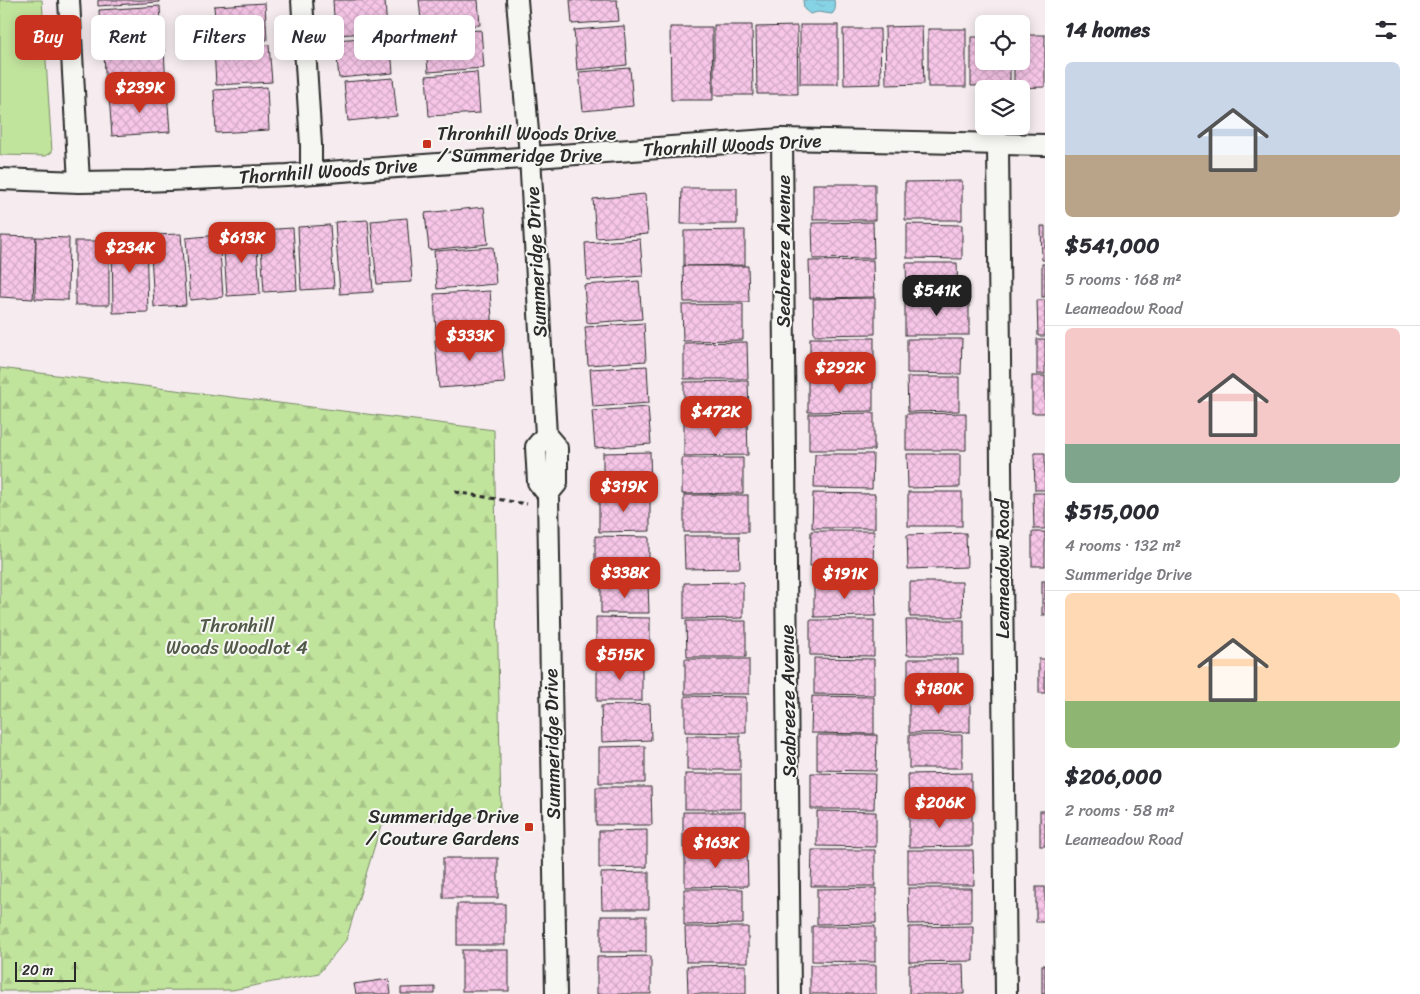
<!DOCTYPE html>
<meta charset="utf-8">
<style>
:root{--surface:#fff;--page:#f7f7f7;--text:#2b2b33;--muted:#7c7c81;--line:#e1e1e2;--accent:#c8321e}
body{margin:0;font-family:Sriracha,sans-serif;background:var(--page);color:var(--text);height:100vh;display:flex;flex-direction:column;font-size:19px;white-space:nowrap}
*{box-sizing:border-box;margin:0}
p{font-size:16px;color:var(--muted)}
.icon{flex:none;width:28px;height:28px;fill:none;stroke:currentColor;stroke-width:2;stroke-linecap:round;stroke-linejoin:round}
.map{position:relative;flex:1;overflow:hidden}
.details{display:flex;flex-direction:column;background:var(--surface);width:375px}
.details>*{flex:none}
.hud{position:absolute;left:15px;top:15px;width:475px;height:45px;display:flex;gap:10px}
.fabs{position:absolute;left:975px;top:15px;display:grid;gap:10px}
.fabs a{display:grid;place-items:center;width:55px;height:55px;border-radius:8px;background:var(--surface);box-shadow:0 2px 12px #0003;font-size:25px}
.scale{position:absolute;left:15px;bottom:12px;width:61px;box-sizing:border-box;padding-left:5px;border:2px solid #2b2b2b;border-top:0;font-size:14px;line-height:18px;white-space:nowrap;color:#2b2b2b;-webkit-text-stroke:4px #f6f6f2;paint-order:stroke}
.price{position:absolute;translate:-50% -42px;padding:0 11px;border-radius:10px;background:var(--accent);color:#fff;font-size:16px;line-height:32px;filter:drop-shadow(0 1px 2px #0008)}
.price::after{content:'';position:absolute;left:50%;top:30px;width:15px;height:11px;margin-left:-8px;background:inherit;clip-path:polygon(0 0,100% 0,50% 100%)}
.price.current{background:#222;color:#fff}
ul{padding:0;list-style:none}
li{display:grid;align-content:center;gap:10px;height:265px;padding:0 20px}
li+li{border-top:1px solid var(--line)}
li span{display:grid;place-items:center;height:155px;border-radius:8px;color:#555}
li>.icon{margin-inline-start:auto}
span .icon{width:90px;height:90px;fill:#fffc;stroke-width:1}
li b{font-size:21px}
h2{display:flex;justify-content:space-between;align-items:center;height:60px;padding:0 20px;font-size:21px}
.pill{padding:0 18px;border-radius:8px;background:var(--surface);box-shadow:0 2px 12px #0003;font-size:18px;line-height:45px}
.pill.current{background:var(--accent);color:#fff}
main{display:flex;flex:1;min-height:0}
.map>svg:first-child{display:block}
.grass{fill:#c1e49d;stroke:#768864}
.forest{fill:url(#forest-firs);stroke:#768864}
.water{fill:url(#water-ripples);stroke:#62909b}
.building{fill:url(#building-cross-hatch);stroke:#2b2b2b}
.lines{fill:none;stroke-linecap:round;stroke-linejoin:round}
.minor-casing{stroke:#2b2b2b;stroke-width:24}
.path{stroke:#2b2b2b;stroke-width:3;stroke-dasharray:5 4;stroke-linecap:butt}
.minor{stroke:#f6f6f2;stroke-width:20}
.poi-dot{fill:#c8321e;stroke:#f6f6f2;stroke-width:2}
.labels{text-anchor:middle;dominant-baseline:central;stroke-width:4;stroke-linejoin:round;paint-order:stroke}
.poi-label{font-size:19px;fill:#2b2b2b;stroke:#f6f6f2;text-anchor:start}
.street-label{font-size:19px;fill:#2b2b2b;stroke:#f6f6f2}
.park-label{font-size:19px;fill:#505948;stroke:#f6f6f2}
</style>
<main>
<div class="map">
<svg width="1045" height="994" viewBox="0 0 1045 994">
<defs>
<pattern id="forest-firs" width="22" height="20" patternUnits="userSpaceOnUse" patternTransform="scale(1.25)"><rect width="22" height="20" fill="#c1e49d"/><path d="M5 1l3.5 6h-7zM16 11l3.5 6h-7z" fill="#a6c487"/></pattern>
<pattern id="water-ripples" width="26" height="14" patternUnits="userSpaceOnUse" patternTransform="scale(1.25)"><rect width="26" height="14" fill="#87d3e6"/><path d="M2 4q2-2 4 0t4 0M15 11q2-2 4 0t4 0" fill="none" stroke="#75b5c5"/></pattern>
<pattern id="building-cross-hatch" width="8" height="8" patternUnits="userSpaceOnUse" patternTransform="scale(1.25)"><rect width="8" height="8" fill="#f7c6e8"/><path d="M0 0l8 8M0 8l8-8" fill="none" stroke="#d4aac7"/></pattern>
</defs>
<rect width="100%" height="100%" fill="#f6ecf0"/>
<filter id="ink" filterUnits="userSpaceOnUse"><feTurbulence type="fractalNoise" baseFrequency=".02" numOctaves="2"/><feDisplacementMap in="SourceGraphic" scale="10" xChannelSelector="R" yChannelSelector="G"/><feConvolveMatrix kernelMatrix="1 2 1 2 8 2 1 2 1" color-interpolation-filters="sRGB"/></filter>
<g filter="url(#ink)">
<polygon class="grass" points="0,0 42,0 52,152 46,156 0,155"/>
<polygon class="forest" points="0,368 494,430 501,815 381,825 346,940 319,973 232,990 0,991"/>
<path class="water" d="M803,0H834C835,6 837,9 832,14L818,12L810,14L804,9Z"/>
<g class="building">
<polygon points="98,0 159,0 159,2 98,6"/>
<polygon points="333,0 385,0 387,32 335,35"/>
<polygon points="419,0 478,0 480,25 422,30"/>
<polygon points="570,0 617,0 619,21 572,24"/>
<polygon points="265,3 267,40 217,43 214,6"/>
<polygon points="160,6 162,45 101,49 99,10"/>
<polygon points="714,25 752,25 753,95 714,95"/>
<rect x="800" y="25" width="38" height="59"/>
<polygon points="624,26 627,65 577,70 574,30"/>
<polygon points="797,26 798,94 757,94 756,27"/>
<polygon points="922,26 924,84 886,85 885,27"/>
<polygon points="670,27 712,27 713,100 671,100"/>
<polygon points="843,29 880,29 881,84 844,85"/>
<rect x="928" y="29" width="38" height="58"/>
<polygon points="481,30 484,68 428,72 425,34"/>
<polygon points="1021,35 1045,35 1045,87 1014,88 1014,61 1021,61"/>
<polygon points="390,36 393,73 339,78 335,40"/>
<polygon points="971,37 984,37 984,61 1010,61 1010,85 971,86"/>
<polygon points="269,45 272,82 216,85 214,48"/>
<polygon points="164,49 166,88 106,92 104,53"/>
<polygon points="630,68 633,106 583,111 579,72"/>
<polygon points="477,72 480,113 429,116 426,76"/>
<polygon points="393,78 397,116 348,121 344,82"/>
<polygon points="267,87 269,130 216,133 214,90"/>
<polygon points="167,91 170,132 112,136 109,95"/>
<polygon points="962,181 962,220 905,220 905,182"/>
<rect x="813" y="184" width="62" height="36"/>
<polygon points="682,188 737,188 737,224 681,224"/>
<polygon points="645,194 648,234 596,238 593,199"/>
<polygon points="484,207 488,244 429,250 425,213"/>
<polygon points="407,218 412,282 377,284 371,221"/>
<polygon points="368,220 373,292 340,294 335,222"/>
<polygon points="873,222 874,258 813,259 812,223"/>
<polygon points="907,224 962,225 962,259 907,258"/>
<polygon points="330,225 334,288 301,290 298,227"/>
<polygon points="1041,226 1045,226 1045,260 1042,260"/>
<polygon points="293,228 297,290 264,292 260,230"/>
<polygon points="745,230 745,265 684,266 684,231"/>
<polygon points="256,232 260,294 227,296 223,235"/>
<polygon points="181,234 186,305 154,307 150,235"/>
<polygon points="146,235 148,312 113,313 112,236"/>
<polygon points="219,235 223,297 190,300 186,238"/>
<polygon points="1,236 36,237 33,299 0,297"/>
<polygon points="36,237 69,238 68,300 35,299"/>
<polygon points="640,239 643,276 587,280 585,243"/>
<rect x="75" y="241" width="34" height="64"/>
<polygon points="493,247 496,284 437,289 434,251"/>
<polygon points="873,260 874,297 810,298 809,261"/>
<polygon points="906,263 957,263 958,297 907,297"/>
<rect x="1042" y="264" width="3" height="33"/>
<polygon points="683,266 748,266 749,302 684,302"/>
<polygon points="639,281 642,319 587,323 584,285"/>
<polygon points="490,291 493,332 436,335 434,294"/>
<polygon points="875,298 875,334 814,335 813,299"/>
<rect x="905" y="299" width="64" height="36"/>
<polygon points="1037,300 1045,300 1045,336 1038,336"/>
<polygon points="743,304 743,340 683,341 682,305"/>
<polygon points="644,323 646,361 588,365 585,327"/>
<polygon points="501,335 505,383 439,388 435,340"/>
<rect x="810" y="338" width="64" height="36"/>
<polygon points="907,339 962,339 961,374 907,373"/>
<rect x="1037" y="339" width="8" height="35"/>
<polygon points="747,342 748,379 684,379 684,343"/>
<polygon points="647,366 649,403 593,407 590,369"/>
<polygon points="808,376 873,376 873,411 808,412"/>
<rect x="1032" y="376" width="13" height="37"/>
<polygon points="907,377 959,377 959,411 908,412"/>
<polygon points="748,381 749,416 684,417 684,382"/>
<polygon points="648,407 651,444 595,448 592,411"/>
<polygon points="874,413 874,450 809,450 809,414"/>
<polygon points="966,413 966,450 906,450 906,414"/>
<polygon points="747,419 748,455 684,456 684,420"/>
<polygon points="650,452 651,488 603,489 603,453"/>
<polygon points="1034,453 1045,453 1045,490 1035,490"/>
<polygon points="815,454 873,454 872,489 814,488"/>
<polygon points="907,454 960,454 960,487 908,488"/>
<polygon points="682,458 743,458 743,493 682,494"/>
<rect x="908" y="492" width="54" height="34"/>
<polygon points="813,493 875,494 875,528 812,528"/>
<polygon points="1033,493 1045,493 1045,529 1034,529"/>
<polygon points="650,494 650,531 599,532 599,495"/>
<rect x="684" y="495" width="64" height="37"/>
<polygon points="811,531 874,531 873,566 810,566"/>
<rect x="1032" y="532" width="13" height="34"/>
<polygon points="966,533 967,567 908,569 907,535"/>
<polygon points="595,536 649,537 649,572 595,572"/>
<polygon points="684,536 739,536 740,568 685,569"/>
<rect x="1042" y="581" width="3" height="34"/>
<polygon points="743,582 743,618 684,619 684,583"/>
<polygon points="875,582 876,616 814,617 814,583"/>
<polygon points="910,582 962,582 963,617 910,617"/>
<polygon points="601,584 648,584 649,613 601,613"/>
<polygon points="596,617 650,618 650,657 596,657"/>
<polygon points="810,620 874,620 874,656 810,655"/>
<polygon points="906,620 964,620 964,655 907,655"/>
<polygon points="686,621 746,621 746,657 687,657"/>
<polygon points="814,658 874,659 874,695 814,694"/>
<rect x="685" y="659" width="64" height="35"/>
<polygon points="908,659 958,659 958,691 908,692"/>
<rect x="1039" y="659" width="6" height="34"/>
<rect x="597" y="662" width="45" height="39"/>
<polygon points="685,696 746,697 746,733 685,732"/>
<polygon points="812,696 874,697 874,734 811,733"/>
<polygon points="909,697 970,697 970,732 909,733"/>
<polygon points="650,704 651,740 602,742 601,706"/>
<polygon points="817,735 877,735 876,771 817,770"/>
<rect x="909" y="735" width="53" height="33"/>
<rect x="687" y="736" width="53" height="34"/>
<polygon points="645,746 645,783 599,783 599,747"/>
<polygon points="811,773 875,774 874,809 811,809"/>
<polygon points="971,773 971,808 909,808 908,774"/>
<rect x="685" y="774" width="56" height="35"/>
<polygon points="596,787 651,787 652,825 596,825"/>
<polygon points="817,811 876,812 876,847 817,846"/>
<rect x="1040" y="811" width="5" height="35"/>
<polygon points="683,812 746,812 746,847 683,848"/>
<polygon points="909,812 972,812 972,846 909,847"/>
<polygon points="647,830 647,867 599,868 599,831"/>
<polygon points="747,850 748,886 685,887 685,851"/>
<polygon points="812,850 875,850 875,886 811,886"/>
<polygon points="908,850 973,850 974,885 908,885"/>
<rect x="443" y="858" width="55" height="40"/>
<polygon points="649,872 649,909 602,909 601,873"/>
<rect x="1036" y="887" width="9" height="35"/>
<polygon points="876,888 876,923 817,924 817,889"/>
<polygon points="908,888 971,888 971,923 909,924"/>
<polygon points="684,889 743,889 743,924 684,925"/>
<rect x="457" y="904" width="48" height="41"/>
<rect x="601" y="916" width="45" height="36"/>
<polygon points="812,926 875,926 875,962 812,961"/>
<polygon points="973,926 973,961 909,962 909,927"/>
<polygon points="685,927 748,927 748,962 686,962"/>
<rect x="462" y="950" width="47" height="41"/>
<polygon points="651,956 651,994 597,994 597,957"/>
<polygon points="963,964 964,994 909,994 909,965"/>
<polygon points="746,965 746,994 688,994 687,966"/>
<rect x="810" y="965" width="66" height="29"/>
<rect x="1042" y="965" width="3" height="29"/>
<polygon points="389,979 391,994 356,994 354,984"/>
<polygon points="435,987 435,994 401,994 401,988"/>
</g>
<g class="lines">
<g class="minor-casing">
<g id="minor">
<polyline points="69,0 79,182"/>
<polyline points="302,0 311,145 311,172"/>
<polyline points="517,0 530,156 546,435 557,448 557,483 548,494 556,994"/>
<polyline points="782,139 790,994"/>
<polyline points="998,145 1006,994"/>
<polyline points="0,179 79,182 145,181 287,175 782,139 1045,145"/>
<polyline points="546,435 536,447 538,482 548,494"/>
</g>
</g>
<polyline class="path" points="455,492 527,504"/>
<use href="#minor" class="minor"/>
</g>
</g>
<g class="poi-dot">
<rect x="422" y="139" width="10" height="10" rx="2.5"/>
<rect x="524" y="822" width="10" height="10" rx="2.5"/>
</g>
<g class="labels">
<g class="poi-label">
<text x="437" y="133">Thronhill Woods Drive<tspan x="437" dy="22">/ Summeridge Drive</tspan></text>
<text x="519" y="816" text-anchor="end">Summeridge Drive<tspan x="519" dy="22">/ Couture Gardens</tspan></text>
</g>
<g class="street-label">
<text transform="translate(732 145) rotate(-3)">Thornhill Woods Drive</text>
<text transform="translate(328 171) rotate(-4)">Thornhill Woods Drive</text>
<text transform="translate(783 251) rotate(-90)">Seabreeze Avenue</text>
<text transform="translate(536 262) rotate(-93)">Summeridge Drive</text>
<text transform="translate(1002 569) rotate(-90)">Leameadow Road</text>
<text transform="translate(788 701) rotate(-91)">Seabreeze Avenue</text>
<text transform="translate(552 744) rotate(-91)">Summeridge Drive</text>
</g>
<g class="park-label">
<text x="237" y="625">Thronhill<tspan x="237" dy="22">Woods Woodlot 4</tspan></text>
</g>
</g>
</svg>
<div class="fabs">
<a><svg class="icon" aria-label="locate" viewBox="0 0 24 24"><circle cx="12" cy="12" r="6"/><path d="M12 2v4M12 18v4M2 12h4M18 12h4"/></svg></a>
<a><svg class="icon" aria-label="layers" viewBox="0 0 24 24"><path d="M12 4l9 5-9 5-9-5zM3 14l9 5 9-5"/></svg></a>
</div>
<div class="scale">20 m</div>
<b class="price" style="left:140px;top:114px">$239K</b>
<b class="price" style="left:242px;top:264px">$613K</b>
<b class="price" style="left:130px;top:274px">$234K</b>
<b class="price current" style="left:937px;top:317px">$541K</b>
<b class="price" style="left:470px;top:362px">$333K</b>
<b class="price" style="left:840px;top:394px">$292K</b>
<b class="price" style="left:716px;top:438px">$472K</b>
<b class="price" style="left:624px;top:513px">$319K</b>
<b class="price" style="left:625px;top:599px">$338K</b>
<b class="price" style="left:845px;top:600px">$191K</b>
<b class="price" style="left:620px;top:681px">$515K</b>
<b class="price" style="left:939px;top:715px">$180K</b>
<b class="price" style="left:940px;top:829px">$206K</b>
<b class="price" style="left:716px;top:869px">$163K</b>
<div class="hud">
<a class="pill current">Buy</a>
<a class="pill">Rent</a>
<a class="pill">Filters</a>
<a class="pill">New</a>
<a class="pill">Apartment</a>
</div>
</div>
<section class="details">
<h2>14 homes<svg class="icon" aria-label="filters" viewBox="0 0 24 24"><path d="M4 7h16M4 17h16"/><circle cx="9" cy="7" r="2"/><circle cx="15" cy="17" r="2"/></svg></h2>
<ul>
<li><span style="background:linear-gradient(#c9d6e8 60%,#b9a48a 0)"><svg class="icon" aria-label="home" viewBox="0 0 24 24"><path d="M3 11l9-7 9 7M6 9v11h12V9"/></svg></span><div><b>$541,000</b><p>5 rooms · 168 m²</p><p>Leameadow Road</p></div></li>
<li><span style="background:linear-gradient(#f6c9c9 75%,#7fa58c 0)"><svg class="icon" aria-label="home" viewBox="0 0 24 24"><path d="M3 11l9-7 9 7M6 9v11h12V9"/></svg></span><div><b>$515,000</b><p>4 rooms · 132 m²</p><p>Summeridge Drive</p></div></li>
<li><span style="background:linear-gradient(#ffd9b3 70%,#8fb573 0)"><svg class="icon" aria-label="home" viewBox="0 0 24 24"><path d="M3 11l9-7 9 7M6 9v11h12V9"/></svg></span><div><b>$206,000</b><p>2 rooms · 58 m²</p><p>Leameadow Road</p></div></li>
</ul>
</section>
</main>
